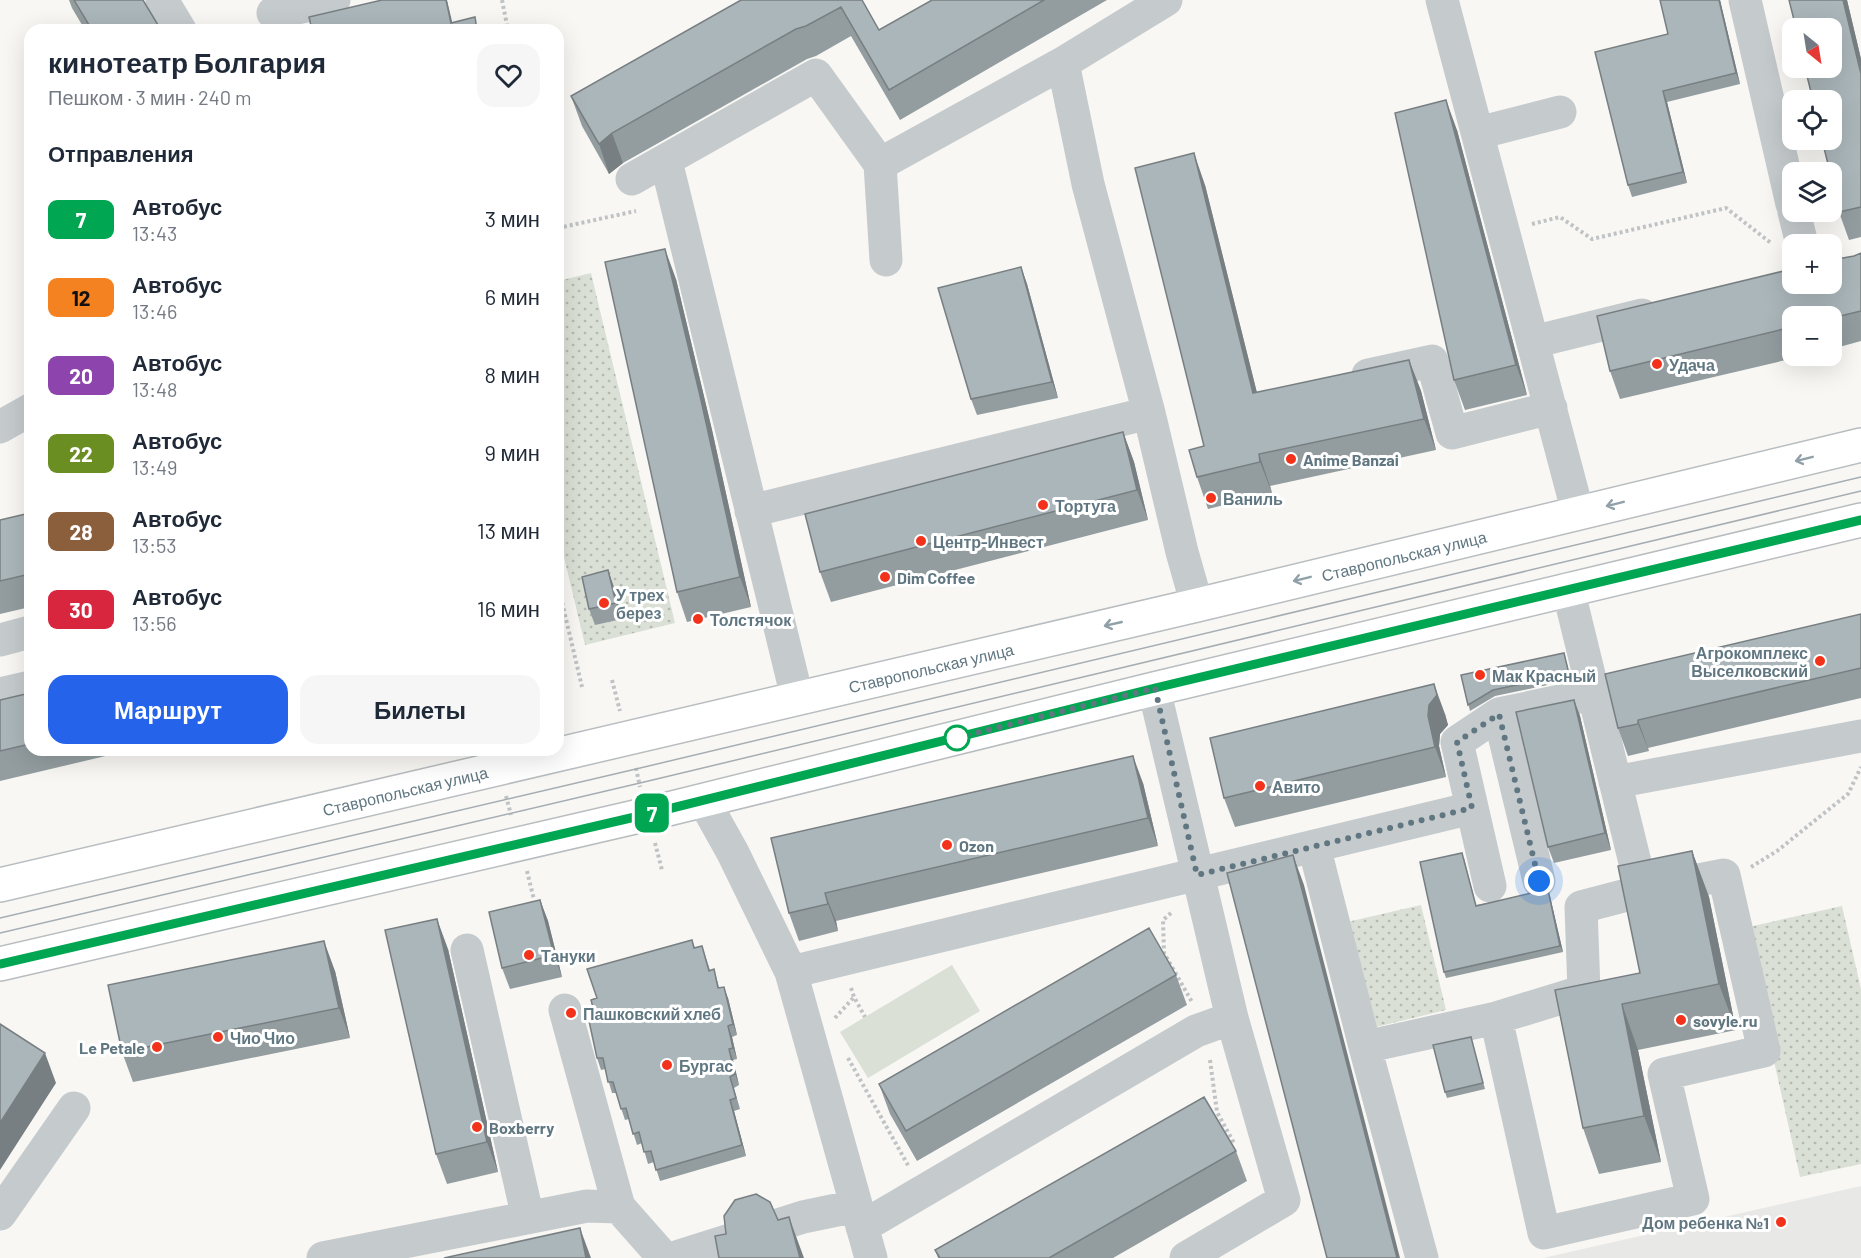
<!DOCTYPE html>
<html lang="ru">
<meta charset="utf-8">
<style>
:root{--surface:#fff;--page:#f6f6f7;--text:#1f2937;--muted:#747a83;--accent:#2563eb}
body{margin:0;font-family:Barlow,sans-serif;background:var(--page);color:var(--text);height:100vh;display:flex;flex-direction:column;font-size:22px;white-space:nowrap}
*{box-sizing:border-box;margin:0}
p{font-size:20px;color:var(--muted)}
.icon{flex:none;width:33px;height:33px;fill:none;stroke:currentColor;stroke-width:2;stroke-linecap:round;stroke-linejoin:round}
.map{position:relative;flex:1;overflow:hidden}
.panel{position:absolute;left:24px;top:24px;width:540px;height:732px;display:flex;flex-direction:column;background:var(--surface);border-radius:18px;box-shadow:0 6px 24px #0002}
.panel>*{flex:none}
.badge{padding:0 12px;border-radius:9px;font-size:21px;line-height:39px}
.needle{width:39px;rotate:150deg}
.controls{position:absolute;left:1782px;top:18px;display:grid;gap:12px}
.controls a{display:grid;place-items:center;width:60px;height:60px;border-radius:12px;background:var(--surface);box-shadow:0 6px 24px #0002;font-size:30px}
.you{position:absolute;width:30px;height:30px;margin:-15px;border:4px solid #fff;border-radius:50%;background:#1a73e8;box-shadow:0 0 0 9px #1a73e833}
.map>.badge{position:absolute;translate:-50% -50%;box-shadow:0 0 0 3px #fff}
h2{padding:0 24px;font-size:22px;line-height:54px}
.round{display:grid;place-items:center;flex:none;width:63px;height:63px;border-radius:18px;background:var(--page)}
.head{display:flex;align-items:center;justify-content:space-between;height:102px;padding:0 24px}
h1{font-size:28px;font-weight:700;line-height:45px}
.primary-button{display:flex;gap:12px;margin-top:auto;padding:12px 24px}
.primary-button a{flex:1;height:69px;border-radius:18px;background:var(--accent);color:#fff;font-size:24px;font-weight:700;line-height:69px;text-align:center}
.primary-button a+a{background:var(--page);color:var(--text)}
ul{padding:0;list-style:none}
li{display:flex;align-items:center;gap:18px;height:78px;padding:0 24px}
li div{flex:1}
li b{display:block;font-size:22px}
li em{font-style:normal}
li .badge{min-width:66px;font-weight:700;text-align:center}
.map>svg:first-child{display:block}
.built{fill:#e8e9e7}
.park{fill:url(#park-dots)}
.pitch{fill:#dae0d5}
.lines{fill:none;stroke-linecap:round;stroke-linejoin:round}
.major-casing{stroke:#b8bdc0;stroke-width:36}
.path{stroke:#c0c3c5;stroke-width:4;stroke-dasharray:3 3;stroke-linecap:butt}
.minor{stroke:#c5cacd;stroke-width:33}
.major{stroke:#fff;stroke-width:33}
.tram{stroke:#a5adb2;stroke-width:1.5}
.wall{fill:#939da0}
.shaded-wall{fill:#787f82}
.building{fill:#abb6ba;stroke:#787f82;stroke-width:1.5}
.oneway{stroke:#90a0a8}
.line-casing{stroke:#fff;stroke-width:14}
.line{stroke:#00a651;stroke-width:9}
.walk{stroke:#607782;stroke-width:6;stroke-dasharray:0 10.8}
.poi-dot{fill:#f2321a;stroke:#fff;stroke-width:2}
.stop-dot{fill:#fff;stroke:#00a651;stroke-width:3}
.labels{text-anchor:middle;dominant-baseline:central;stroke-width:6;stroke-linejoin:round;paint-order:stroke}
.poi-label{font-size:16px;font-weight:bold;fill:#607782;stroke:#fff;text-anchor:start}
.street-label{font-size:16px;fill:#607782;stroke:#fff}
</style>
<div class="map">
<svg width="1861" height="1258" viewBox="0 0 1861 1258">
<defs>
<pattern id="park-dots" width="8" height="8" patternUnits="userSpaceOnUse" patternTransform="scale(1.5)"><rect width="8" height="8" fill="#dae0d5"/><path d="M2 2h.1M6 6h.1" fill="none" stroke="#b4bab2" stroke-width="1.8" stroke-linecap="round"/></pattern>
</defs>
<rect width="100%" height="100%" fill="#f8f7f4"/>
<path class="built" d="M 1861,1186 L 1861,1258 L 1543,1258 Z"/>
<path class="park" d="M 591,273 L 675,623 L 585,645 L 558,532 L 558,281 Z
M 1421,905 L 1446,1010 L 1368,1029 L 1343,923 Z
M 1842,906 L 1861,989 L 1861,1164 L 1800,1177 L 1744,928 Z"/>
<path class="pitch" d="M 952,965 L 980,1011 L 868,1078 L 840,1032 Z"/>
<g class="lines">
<g class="major-casing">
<g id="major">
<path id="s1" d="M 0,885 L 1197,605 L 1861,445"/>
<path d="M 0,964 L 648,814 L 1154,689 L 1861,520"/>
</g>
</g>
<path class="path" d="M 502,0 L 508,30
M 1532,224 L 1560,217 L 1592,239 L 1726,208 L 1771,243
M 558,228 L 636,211
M 558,585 L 582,687
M 612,680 L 620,711
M 636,768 L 640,787
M 506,796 L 511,815
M 655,843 L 662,870
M 1751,867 L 1777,851 L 1848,794 L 1861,767
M 527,871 L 534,900
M 1171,913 L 1163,920 L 1164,953 L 1192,1002
M 851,988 L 854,997 L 865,1017
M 835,1018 L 854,997
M 848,1058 L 909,1167
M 1210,1060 L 1217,1112 L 1234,1143"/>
<path class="minor" d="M 162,0 L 180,30
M 1166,0 L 1063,63 L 1088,184 L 1149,413 L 1182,552 L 1197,605
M 1442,0 L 1578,513
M 1745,0 L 1792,204
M 273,13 L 334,0
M 1478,133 L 1560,112
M 666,161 L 797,697
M 880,164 L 886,260
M 632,179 L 816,75 L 880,164 L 1063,63
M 1794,212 L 1802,244
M 1533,342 L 1642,315
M 1368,375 L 1432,361 L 1452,433 L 1551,408
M 0,427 L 30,410
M 751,511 L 1149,413
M 1568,589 L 1642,891
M 0,640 L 30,632
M 1154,689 L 1232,1018 L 1284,1200 L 1186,1258
M 0,694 L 30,687
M 1499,714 L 1539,881
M 1615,782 L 1861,736
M 704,801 L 733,853 L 791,972 L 871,1258
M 1314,846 L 1365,1047 L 1422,1258
M 1490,886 L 1457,742 L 1499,714 L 1593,694
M 467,950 L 528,1218
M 791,972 L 1472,808
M 565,1010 L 619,1207
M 1365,1047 L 1496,1018 L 1544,1233 L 1693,1199 L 1664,1074 L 1764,1051 L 1724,875 L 1642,891 L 1581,907 L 1584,991 L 1496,1018
M 0,1214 L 74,1108
M 862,1227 L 1196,1031 L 1232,1018
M 323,1258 L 587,1206 L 619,1207 L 664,1258
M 673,1258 L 803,1217 L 856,1206"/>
<use href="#major" class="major"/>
<path class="tram" d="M 0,918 L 636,769 L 1861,477
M 0,933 L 640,783 L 1861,491"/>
</g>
<path class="wall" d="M 69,0 L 143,0 L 161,30 L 85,30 L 72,8 Z
M 741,0 L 862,0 L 879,30 L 932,0 L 1107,0 L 900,120 L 851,36 L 816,56 L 807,59 L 623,163 L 609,174 L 582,126 L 571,96 Z
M 1720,0 L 1740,84 L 1667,102 L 1687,183 L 1632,197 L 1628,185 L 1668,34 Z
M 1789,0 L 1847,0 L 1861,59 L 1861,237 L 1849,240 L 1839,212 Z
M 1457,130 L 1527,395 L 1465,410 L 1454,380 Z
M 1205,185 L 1257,393 L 1409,360 L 1421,391 L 1436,450 L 1270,486 L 1272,493 L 1208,509 L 1197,477 L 1204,446 Z
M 1861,253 L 1861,341 L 1832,349 L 1832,316 L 1792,316 L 1792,356 L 1803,356 L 1620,399 L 1610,371 Z
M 1021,267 L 1027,284 L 1058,398 L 977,415 L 971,399 Z
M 676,279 L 712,430 L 751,607 L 687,622 L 677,592 Z
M 1123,432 L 1134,462 L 1148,520 L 831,602 L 820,572 Z
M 30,513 L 30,607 L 0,614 L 0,520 Z
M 614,587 L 622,619 L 595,625 L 589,609 Z
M 1861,614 L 1861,698 L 1648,748 L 1649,751 L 1628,756 L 1618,728 Z
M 1564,653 L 1571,680 L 1495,696 L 1470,711 L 1461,675 Z
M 30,693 L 30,750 L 131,750 L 0,781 L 0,700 Z
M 1574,700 L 1580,716 L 1611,850 L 1554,863 L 1548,847 Z
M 1445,714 L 1448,725 L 1440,734 L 1439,746 L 1446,777 L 1235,827 L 1224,798 Z
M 1143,783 L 1158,846 L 836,921 L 838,931 L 799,941 L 789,913 L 771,838 Z
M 1692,851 L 1709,897 L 1736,1030 L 1638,1050 L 1661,1162 L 1599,1174 L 1583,1128 L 1555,990 L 1640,973 Z
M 1464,858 L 1476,905 L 1541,894 L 1548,890 L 1563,952 L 1446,978 L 1444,972 Z
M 540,900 L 548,921 L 562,977 L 510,989 L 502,968 Z
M 692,940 L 695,948 L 702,946 L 710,970 L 714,969 L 719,987 L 728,998 L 737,1035 L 732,1037 L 737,1059 L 733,1060 L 739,1085 L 734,1088 L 740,1109 L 734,1111 L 746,1156 L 660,1181 L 654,1162 L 648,1164 L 642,1143 L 637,1145 L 629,1119 L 625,1120 L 616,1093 L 612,1093 L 605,1069 L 601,1070 L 597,1058 L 596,1019 L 597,998 Z
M 448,949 L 498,1172 L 447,1184 L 436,1154 Z
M 335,971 L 350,1038 L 133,1082 L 122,1052 Z
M 1176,975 L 1187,1005 L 917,1161 L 890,1114 L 879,1084 Z
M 1471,1037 L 1485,1089 L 1447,1098 L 1445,1092 Z
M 1236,1151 L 1247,1181 L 1113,1258 L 938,1258 L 935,1250 Z"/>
<path class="shaded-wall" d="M 446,0 L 447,0 L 454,30 L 451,23 Z
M 1719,0 L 1720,0 L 1740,84 L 1736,73 Z
M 1843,0 L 1847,0 L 1861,59 L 1861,74 Z
M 1663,91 L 1667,102 L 1687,183 L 1683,172 Z
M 1446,100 L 1457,130 L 1527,395 L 1516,365 Z
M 612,133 L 623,163 L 609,174 L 599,144 Z
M 1194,153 L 1205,185 L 1265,425 L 1253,393 Z
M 665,249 L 676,279 L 712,430 L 751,607 L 740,577 Z
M 1021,267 L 1027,284 L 1058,398 L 1052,382 Z
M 1409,360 L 1421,391 L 1436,450 L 1424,419 Z
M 1123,432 L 1134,462 L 1148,520 L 1137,490 Z
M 1259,454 L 1270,486 L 1272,493 L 1260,462 Z
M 608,570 L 614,587 L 622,619 L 616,603 Z
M 1434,684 L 1445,714 L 1448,725 L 1440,734 L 1439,746 L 1446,777 L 1435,747 L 1428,716 L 1429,705 Z
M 1574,700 L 1580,716 L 1611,850 L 1605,833 Z
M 1638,720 L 1648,748 L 1649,751 L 1638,724 Z
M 1133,756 L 1143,783 L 1158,846 L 1148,818 Z
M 1692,851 L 1709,897 L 1736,1030 L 1719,984 Z
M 1293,855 L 1304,885 L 1400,1258 L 1397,1258 Z
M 1548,890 L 1550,896 L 1563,952 L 1560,946 Z
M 825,893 L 836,921 L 838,931 L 828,904 Z
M 540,900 L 548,921 L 562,977 L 554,955 Z
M 437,919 L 448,949 L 498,1172 L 487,1142 Z
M 324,941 L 335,971 L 350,1038 L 339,1008 Z
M 724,987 L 728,998 L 737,1035 L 733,1024 Z
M 1622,1004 L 1638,1050 L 1661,1162 L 1644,1116 Z
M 728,1026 L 732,1037 L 737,1059 L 733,1048 Z
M 729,1049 L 733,1060 L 739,1085 L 735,1074 Z
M 45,1053 L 56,1083 L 0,1170 L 0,1123 Z
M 730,1100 L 734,1111 L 746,1156 L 742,1145 Z
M 789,1217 L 804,1258 L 800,1258 Z
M 580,1228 L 591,1258 L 586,1258 Z"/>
<path class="building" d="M 74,0 L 143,0 L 161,30 L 92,30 Z
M 382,0 L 446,0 L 451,23 L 475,17 L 477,30 L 312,30 L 309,17 Z
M 741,0 L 862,0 L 879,30 L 932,0 L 1044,0 L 889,90 L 841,7 L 806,26 L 796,29 L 612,133 L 599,144 L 571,96 Z
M 1660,0 L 1719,0 L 1736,73 L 1663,91 L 1683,172 L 1628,185 L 1595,52 L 1668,34 Z
M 1789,0 L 1843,0 L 1861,74 L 1861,207 L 1839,212 L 1832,179 L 1832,172 L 1830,172 L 1822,140 L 1832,140 L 1832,100 L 1813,100 L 1805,68 L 1832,68 L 1832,28 L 1796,28 Z
M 1446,100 L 1516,365 L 1454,380 L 1395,113 Z
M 1194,153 L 1253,393 L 1409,360 L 1424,419 L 1259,454 L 1260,462 L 1197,477 L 1189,450 L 1204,446 L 1135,168 Z
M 665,249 L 701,400 L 740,577 L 677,592 L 605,262 Z
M 1861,253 L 1861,311 L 1832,318 L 1832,316 L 1792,316 L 1792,327 L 1610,371 L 1597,316 L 1792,269 L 1792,284 L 1832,284 L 1832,260 L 1854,256 Z
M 1021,267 L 1052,382 L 971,399 L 938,288 Z
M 1123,432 L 1137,490 L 820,572 L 805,514 Z
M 30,513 L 30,574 L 0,581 L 0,520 Z
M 608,570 L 616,603 L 589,609 L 582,577 Z
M 1861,614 L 1861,668 L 1638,720 L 1638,724 L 1618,728 L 1605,674 Z
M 1564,653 L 1569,674 L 1493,690 L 1468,705 L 1461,675 Z
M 1434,684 L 1437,695 L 1429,705 L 1428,716 L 1435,747 L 1224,798 L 1210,738 Z
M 30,693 L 30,744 L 0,751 L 0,700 Z
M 1574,700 L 1605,833 L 1548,847 L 1516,712 Z
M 1133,756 L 1148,818 L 825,893 L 828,904 L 789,913 L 771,838 Z
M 1692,851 L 1719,984 L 1622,1004 L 1644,1116 L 1583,1128 L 1555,990 L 1640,973 L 1618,866 Z
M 1462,853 L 1476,906 L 1531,893 L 1541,894 L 1548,890 L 1560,946 L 1444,972 L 1420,862 Z
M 1293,855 L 1397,1258 L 1327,1258 L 1227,873 Z
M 540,900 L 554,955 L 502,968 L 489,912 Z
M 437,919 L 487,1142 L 436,1154 L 385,930 Z
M 1149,928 L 1176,975 L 906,1131 L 879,1084 Z
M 692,940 L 694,948 L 702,946 L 709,971 L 714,969 L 718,988 L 724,987 L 733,1024 L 728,1026 L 733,1048 L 729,1049 L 735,1074 L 730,1077 L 736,1098 L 730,1100 L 742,1145 L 656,1170 L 651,1151 L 644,1152 L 639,1132 L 633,1134 L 626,1108 L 621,1109 L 613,1082 L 608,1082 L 603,1058 L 597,1058 L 589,1021 L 596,1019 L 591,1000 L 597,998 L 587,969 Z
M 324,941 L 339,1008 L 122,1052 L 108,985 Z
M 0,1024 L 45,1053 L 0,1123 Z
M 1471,1037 L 1483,1083 L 1445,1092 L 1433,1045 Z
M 1204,1097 L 1236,1151 L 1049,1258 L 940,1258 L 935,1250 Z
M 756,1194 L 770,1202 L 778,1220 L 789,1217 L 800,1258 L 719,1258 L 715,1236 L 726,1234 L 724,1216 L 735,1200 Z
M 580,1228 L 586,1258 L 444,1258 Z"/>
<defs><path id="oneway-shaft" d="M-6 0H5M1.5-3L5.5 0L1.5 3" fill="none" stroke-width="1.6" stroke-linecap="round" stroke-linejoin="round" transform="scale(1.5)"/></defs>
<g class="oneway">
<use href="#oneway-shaft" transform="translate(1804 459) rotate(166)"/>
<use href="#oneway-shaft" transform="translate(1615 504) rotate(166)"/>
<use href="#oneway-shaft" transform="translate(1302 579) rotate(166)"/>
<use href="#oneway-shaft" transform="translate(1113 624) rotate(167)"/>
</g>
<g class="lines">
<g class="line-casing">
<path id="line" d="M 0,964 L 648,814 L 1155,688 L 1861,520"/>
</g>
<use href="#line" class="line"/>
<path class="walk" d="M 957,738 L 952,739 L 1155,688 L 1197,875 L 1472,808 L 1457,742 L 1499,714 L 1539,881"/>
</g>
<g class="poi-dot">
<circle cx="1657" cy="364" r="6"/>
<circle cx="1291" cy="459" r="6"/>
<circle cx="1211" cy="498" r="6"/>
<circle cx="1043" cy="505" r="6"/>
<circle cx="921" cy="541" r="6"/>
<circle cx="885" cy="577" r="6"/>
<circle cx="604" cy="603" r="6"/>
<circle cx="698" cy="619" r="6"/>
<circle cx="1820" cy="661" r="6"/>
<circle cx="1480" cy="675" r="6"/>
<circle cx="1260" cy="786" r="6"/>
<circle cx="947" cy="845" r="6"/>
<circle cx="529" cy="955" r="6"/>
<circle cx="571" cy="1013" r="6"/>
<circle cx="1681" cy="1020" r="6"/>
<circle cx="218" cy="1037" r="6"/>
<circle cx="157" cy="1047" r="6"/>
<circle cx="667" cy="1065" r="6"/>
<circle cx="477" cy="1127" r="6"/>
<circle cx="1781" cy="1222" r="6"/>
</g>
<circle class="stop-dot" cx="957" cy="738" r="12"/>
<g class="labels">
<g class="poi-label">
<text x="1669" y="364">Удача</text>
<text x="1303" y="459">Anime Banzai</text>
<text x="1223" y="498">Ваниль</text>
<text x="1055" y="505">Тортуга</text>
<text x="933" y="541">Центр-Инвест</text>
<text x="897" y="577">Dim Coffee</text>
<text x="616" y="594">У трех<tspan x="616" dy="18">берез</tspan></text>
<text x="710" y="619">Толстячок</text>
<text x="1808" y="652" text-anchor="end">Агрокомплекс<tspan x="1808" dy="18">Выселковский</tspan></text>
<text x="1492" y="675">Мак Красный</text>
<text x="1272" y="786">Авито</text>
<text x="959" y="845">Ozon</text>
<text x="541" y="955">Тануки</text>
<text x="583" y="1013">Пашковский хлеб</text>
<text x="1693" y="1020">sovyle.ru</text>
<text x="230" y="1037">Чио Чио</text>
<text x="145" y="1047" text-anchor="end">Le Petale</text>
<text x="679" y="1065">Бургас</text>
<text x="489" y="1127">Boxberry</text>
<text x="1769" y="1222" text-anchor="end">Дом ребенка №1</text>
</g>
<g class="street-label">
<text stroke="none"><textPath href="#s1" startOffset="1442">Ставропольская улица</textPath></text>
<text stroke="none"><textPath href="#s1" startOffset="956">Ставропольская улица</textPath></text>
<text stroke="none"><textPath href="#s1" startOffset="416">Ставропольская улица</textPath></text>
</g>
</g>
</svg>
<div class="controls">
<a><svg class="needle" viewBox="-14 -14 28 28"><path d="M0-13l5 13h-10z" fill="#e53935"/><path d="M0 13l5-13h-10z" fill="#747a83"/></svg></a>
<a><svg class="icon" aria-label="locate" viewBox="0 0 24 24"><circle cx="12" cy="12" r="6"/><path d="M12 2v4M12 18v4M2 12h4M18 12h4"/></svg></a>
<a><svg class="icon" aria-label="layers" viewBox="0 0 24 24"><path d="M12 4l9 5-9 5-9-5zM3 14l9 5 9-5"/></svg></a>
<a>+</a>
<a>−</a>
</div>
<div class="you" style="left:1539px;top:881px"></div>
<b class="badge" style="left:652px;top:813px;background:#00a651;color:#fff">7</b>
<section class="panel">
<div class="head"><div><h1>кинотеатр Болгария</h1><p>Пешком · 3 мин · 240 m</p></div><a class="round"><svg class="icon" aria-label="heart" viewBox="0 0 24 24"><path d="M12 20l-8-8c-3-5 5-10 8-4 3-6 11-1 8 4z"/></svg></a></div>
<h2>Отправления</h2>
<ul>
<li><span class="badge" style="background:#00a651;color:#fff">7</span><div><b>Автобус</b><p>13:43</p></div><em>3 мин</em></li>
<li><span class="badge" style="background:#f58220;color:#111">12</span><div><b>Автобус</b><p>13:46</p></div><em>6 мин</em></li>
<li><span class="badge" style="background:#8e44ad;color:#fff">20</span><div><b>Автобус</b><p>13:48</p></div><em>8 мин</em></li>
<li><span class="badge" style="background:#6b8e23;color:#fff">22</span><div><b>Автобус</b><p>13:49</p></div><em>9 мин</em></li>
<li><span class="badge" style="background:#8b5e3c;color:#fff">28</span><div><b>Автобус</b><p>13:53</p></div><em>13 мин</em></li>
<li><span class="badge" style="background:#d7263d;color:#fff">30</span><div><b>Автобус</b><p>13:56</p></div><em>16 мин</em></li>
</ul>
<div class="primary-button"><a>Маршрут</a><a>Билеты</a></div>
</section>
</div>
